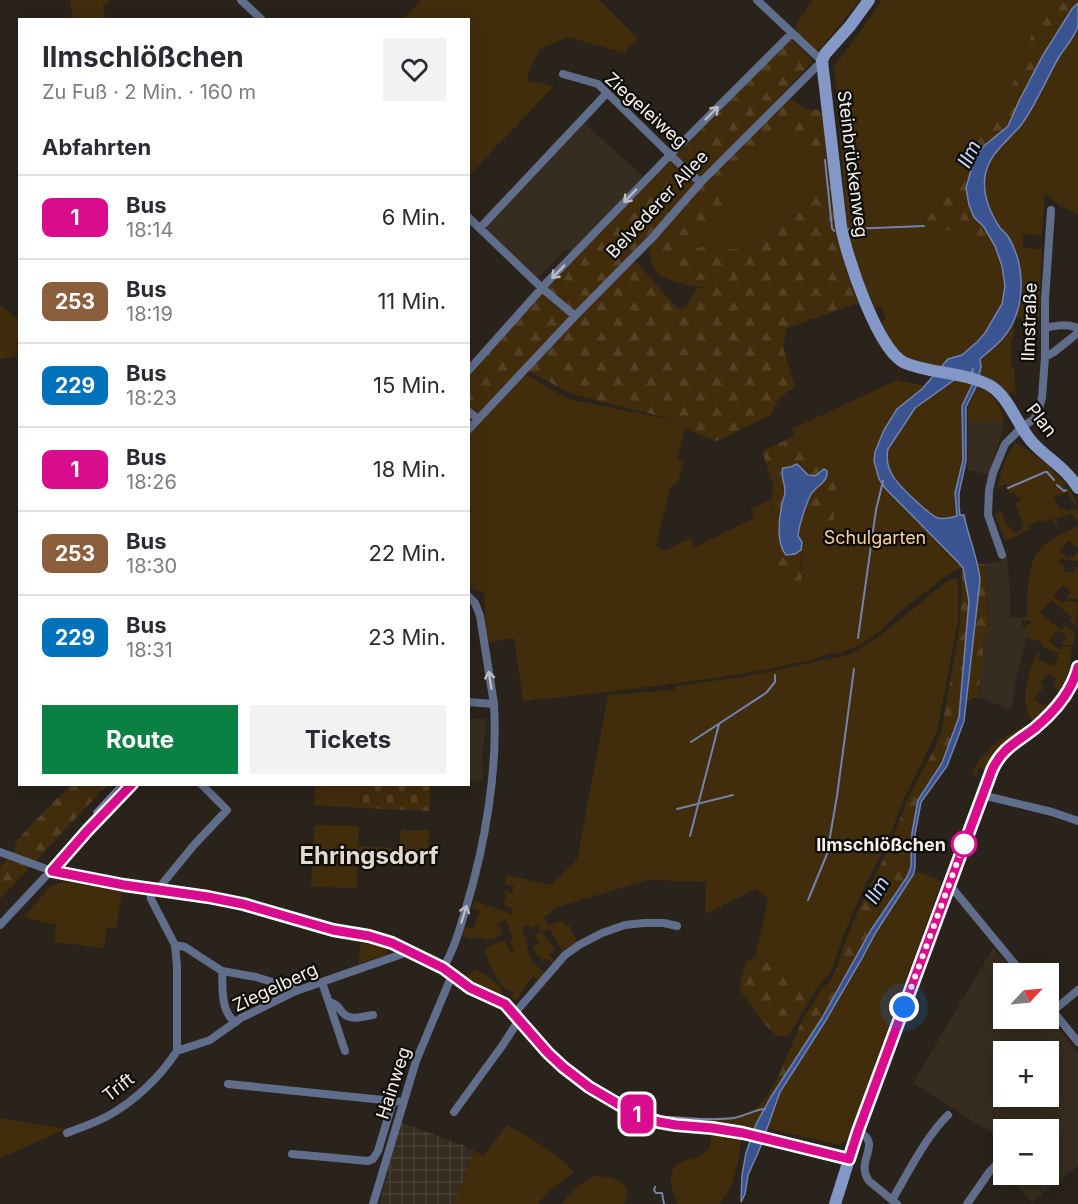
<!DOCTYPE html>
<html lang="de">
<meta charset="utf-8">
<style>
:root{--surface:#fff;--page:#f2f2f3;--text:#2b2b33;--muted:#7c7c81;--line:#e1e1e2;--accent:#0b8043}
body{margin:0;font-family:Inter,sans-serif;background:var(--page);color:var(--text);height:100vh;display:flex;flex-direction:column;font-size:22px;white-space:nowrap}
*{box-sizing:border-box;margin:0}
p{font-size:20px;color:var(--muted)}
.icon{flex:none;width:33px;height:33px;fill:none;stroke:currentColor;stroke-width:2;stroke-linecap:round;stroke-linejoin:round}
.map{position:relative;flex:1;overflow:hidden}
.side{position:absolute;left:18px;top:18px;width:452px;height:768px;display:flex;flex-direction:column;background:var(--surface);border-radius:0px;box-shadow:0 3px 15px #0003}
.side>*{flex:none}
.badge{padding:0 12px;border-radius:9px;font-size:21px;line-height:39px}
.needle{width:39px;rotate:64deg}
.tools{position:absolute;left:993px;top:963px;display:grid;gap:12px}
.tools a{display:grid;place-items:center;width:66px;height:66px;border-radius:0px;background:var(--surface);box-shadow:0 3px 15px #0003;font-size:30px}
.you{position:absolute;width:30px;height:30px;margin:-15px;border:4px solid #fff;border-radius:50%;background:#1a73e8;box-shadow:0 0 0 9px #1a73e833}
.map>.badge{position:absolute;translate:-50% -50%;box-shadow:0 0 0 3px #fff}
h2{padding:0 24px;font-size:22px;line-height:54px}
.round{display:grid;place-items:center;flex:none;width:63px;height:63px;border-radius:0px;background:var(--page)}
.overview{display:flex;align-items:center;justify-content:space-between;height:102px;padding:0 24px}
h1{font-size:28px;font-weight:700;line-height:45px}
.cta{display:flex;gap:12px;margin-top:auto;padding:12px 24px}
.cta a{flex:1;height:69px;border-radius:0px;background:var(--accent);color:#fff;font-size:24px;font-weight:700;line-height:69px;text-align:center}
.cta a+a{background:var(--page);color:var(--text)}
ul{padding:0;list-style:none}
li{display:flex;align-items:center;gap:18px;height:84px;padding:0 24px;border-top:2px solid var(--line)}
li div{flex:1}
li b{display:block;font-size:22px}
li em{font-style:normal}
li .badge{min-width:66px;font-weight:700;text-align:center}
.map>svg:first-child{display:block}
.built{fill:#362c1f;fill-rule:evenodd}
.industrial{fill:url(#industrial-grid)}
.green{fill:#412c0c}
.forest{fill:url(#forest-firs)}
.cemetery{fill:url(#cemetery-stones)}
.water{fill:#3a5492;stroke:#7283ad;stroke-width:1.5;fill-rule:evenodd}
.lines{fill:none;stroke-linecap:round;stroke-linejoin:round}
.stream{stroke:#7283ad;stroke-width:2}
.street{stroke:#616e8b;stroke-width:8}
.secondary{stroke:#8398c6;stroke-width:12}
.oneway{stroke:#babdc5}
.line-casing{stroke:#fff;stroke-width:14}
.line{stroke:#d80c8c;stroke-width:9}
.walk{stroke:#f5f1ec;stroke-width:6;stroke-dasharray:0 10.8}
.stop-dot{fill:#fff;stroke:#d80c8c;stroke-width:3}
.labels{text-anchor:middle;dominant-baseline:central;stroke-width:4.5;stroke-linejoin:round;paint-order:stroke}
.street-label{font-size:18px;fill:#f5f1ec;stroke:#0f0d09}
.park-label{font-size:18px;fill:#fbd39d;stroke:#0f0d09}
.stop-label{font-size:18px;font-weight:bold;fill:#f5f1ec;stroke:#0f0d09;text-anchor:end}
.water-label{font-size:20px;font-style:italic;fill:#c4d5fa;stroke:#0f0d09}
.district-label{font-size:24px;font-weight:bold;fill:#e1d9ce;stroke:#0f0d09}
</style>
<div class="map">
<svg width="1078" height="1204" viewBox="0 0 1078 1204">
<defs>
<pattern id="industrial-grid" width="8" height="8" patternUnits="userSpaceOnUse" patternTransform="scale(1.5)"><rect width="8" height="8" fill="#362c1f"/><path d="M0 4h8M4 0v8" fill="none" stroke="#4a4135"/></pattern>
<pattern id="forest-firs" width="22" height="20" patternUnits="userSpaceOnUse" patternTransform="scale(1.5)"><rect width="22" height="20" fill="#412c0c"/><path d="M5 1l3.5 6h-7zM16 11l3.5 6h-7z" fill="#544124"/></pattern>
<pattern id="cemetery-stones" width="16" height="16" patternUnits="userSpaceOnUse" patternTransform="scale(1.5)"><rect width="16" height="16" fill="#412c0c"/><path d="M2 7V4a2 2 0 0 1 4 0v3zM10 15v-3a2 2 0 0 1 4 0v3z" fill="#544124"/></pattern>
</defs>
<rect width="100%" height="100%" fill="#29231b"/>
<path class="built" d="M 584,123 L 645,178 L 572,253 L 566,249 L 538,278 L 484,227 Z
M 985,390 L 995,399 L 1003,415 L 1004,421 L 1003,429 L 989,475 L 968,470 L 968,407 Z
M 1007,556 L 1010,593 L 1010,617 L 1022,618 L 1022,626 L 1027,627 L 1027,638 L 1014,685 L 1016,685 L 1011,710 L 978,697 L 985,636 L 989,624 L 985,564 L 1004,560 L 1004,558 Z
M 468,718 L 486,719 L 482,763 L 484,764 L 483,781 L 468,780 Z
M 993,948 L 1014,973 L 1004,974 L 1004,1018 L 1048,1018 L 1049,1016 L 1078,1053 L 1078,1166 L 1032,1202 L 1007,1176 L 1008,1174 L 1048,1174 L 1048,1130 L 1004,1130 L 1003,1140 L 913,1083 ZM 1004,1052 L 1048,1052 L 1048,1096 L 1004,1096 Z"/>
<path class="industrial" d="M 400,1122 L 463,1145 L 474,1151 L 454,1204 L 379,1204 Z"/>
<path class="green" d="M 70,0 L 110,0 L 103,7 L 106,19 L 73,19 Z
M 421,0 L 599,0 L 637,38 L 625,53 L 568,37 L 540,49 L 528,74 L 529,81 L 554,86 L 504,139 L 503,139 L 468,177 L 468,20 L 403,19 Z
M 828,0 L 860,0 L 818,52 L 803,37 Z
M 882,0 L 1078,0 L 1078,214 L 1060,206 L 1045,193 L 1042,235 L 1023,234 L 1023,248 L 1042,249 L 1039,321 L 1022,321 L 1021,317 L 1015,317 L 1013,338 L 1011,338 L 1011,367 L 1014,367 L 1016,395 L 1015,396 L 1013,392 L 1010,393 L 1013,401 C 1002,387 996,381 978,377 L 981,367 L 979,359 L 992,349 L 1005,336 L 1021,296 L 1021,281 L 1017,260 L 1009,239 L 1000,228 L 990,209 L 984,194 L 985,177 L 990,160 L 1026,117 L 974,159 L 995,246 L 1002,266 L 1005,286 L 1002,304 L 985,333 L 977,342 L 962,355 L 948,359 L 942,367 C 905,358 899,360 882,324 L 883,321 L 886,319 L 881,307 L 874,308 C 863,281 852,253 847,224 L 834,66 L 851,44 Z
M 782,122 C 798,140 806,147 829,156 L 829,177 L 816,182 L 813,202 L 750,248 L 733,249 L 709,246 L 679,283 L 733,274 C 730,277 727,283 723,285 C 709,292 664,283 655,270 C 652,265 651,257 649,251 L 655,258 L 711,225 L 738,169 L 767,137 Z
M 0,306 L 19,319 C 20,332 17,343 17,356 L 0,359 Z
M 525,374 L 568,399 L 678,421 L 686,427 L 677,459 L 683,462 L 678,483 L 671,486 L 656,546 L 665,551 L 690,538 L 695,547 L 754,518 L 751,509 L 771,499 L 770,528 L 802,586 L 802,546 L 798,536 L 801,522 L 834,522 L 837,471 L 795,436 L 792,429 L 897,380 L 925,386 L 897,409 L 884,430 L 885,488 C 910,515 942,538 963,568 L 956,570 L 943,578 L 898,613 L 881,630 L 860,645 L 837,654 L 836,652 C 784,669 732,676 678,683 C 627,690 575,696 523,701 L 514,638 L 486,643 L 484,593 L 468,588 L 468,433 Z
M 954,380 L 972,385 L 962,406 L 963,460 L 955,493 L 957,516 C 951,518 944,519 938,518 C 929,515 898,485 893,476 C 888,468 886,458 888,449 L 915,408 Z
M 976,387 C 981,389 986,390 989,393 C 998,401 1006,416 1003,428 C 1002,436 998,444 996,452 L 1003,429 L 1003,422 L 968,421 L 968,407 L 977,389 Z
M 1015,443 L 1017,443 L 1047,464 L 1066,484 L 1064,487 L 1066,490 L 1069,488 L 1077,504 L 1074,504 L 1068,493 L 1059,494 L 1054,496 L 1060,510 L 1065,508 L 1067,511 L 1078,508 L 1078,521 L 1074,518 L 1072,513 L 1056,519 L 1058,530 L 1052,518 L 1042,523 L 1040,520 L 1027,527 L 1030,529 L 1009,540 L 1005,540 L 995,514 L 1002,512 L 1007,527 L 1010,526 L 1012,531 L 1017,533 L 1022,530 L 1023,526 L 1018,512 L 1019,511 L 1018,511 L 1015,503 L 1021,500 L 1020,496 L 1016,497 L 1014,492 L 1010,494 L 1006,484 L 997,488 L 1004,463 Z
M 1078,526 L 1078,549 L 1069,540 L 1059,551 L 1068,559 L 1071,556 L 1073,557 L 1078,552 L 1078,561 L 1060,559 L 1059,564 L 1064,565 L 1064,571 L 1074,572 L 1075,567 L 1078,567 L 1078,599 L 1066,599 L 1071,592 L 1063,585 L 1054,596 L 1062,603 L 1065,601 L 1078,602 L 1076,627 L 1069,621 L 1072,617 L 1051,600 L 1040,613 L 1062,630 L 1066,625 L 1075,633 L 1073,645 L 1061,644 L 1067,637 L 1058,630 L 1049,641 L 1060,650 L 1063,646 L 1072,647 C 1070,663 1069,678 1059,691 L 1053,686 L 1057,679 L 1049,673 L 1040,683 L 1044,687 L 1034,699 L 1043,706 L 1045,703 L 1048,705 L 1033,722 C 1018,702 1028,674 1037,653 L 1040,654 L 1038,660 L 1054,666 L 1059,653 L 1042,647 L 1041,642 L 1027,638 L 1027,624 L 1030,624 L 1031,621 L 1022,620 L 1022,618 L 1027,617 C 1027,598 1026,563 1041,548 C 1051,538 1066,532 1078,526 Z
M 956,578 L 958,580 L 958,621 L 937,732 L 903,801 L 887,843 L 866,883 L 842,939 L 831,972 L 817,988 L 794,972 L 755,958 L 768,899 L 756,889 L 705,914 L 706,882 L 648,880 L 561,906 L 550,911 L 550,913 L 544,917 L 548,926 L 562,920 L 565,926 L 569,925 L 577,941 L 562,951 L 550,929 L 541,931 L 555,950 L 549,954 L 555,962 L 553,964 L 546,958 L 543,961 L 534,951 L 533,947 L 540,943 L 533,935 L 541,932 L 538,925 L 530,928 L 528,925 L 522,928 C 522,933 524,934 526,940 C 530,960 530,960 545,973 L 538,980 L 533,976 L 524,988 L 523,992 L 521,992 L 518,998 L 515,1000 L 512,997 L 513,992 C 498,989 490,964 485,951 L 488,946 L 505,940 L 511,953 L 514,952 L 510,941 L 513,939 L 506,920 L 498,923 L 503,935 L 487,940 L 478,937 L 472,939 L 462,936 L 465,927 L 473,929 L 480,911 L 472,908 L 474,901 L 512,914 L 513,909 L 503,904 L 507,894 L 503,892 L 503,891 L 512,893 L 514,886 L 505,884 L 507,875 L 551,885 L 577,860 L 608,695 L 675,690 L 675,686 L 742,677 L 849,655 L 881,635 L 947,581 Z
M 1026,726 L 1028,728 L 986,771 L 979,767 L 975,777 L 972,776 C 974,771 975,766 978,762 C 987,748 1010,731 1026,726 Z
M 315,785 L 362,785 L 361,808 L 314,805 Z
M 315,825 L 359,826 L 358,846 L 399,848 L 401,830 L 429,830 L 427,866 L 358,864 L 357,888 L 311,887 Z
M 915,871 L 942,881 L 847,1140 L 838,1145 L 767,1128 L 780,1092 L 826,1020 L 861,960 L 876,932 Z
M 68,882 L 122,892 L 116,928 L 107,927 L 104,948 L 54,942 L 56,925 L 23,917 L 51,886 L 59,883 Z
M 361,943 L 365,944 L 366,943 L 386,947 L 387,948 L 387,953 L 385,955 L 358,964 Z
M 476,970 C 490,977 498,981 504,996 L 482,988 L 465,977 Z
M 768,1094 L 764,1104 L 764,1109 L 754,1129 L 728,1123 L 668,1118 L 669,1116 C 694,1116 733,1122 755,1109 C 760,1105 764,1099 768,1094 Z
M 0,1118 L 67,1129 L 0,1158 Z
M 507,1125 C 531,1139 555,1151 574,1172 L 548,1192 L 538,1204 L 454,1204 L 474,1151 L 483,1156 Z
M 710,1134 L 742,1138 C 737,1162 737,1185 719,1204 L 678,1204 C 674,1196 672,1190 671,1181 C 669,1154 700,1164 709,1148 C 712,1144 711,1138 710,1134 Z
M 594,1176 C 605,1176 627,1178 627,1194 C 627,1195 625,1203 624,1204 L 561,1204 L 579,1185 Z"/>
<path class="forest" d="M 813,0 L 828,0 L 803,37 L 794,28 Z
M 1056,0 L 1061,0 L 1072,9 L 1043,55 L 1019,101 L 1008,126 L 984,146 L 974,217 L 984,227 L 995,246 L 927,223 L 847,226 L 847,224 L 927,220 L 956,179 L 959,156 L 971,139 L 998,107 L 1014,82 L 1038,18 Z
M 791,39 L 813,61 L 468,426 L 468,375 L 547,287 Z
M 789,100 L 793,100 L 806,109 L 819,110 L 824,120 L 829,156 L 814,150 L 798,140 L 782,123 L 767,137 L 738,169 L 712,225 L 693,239 L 655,258 L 649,251 L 652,238 L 701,182 Z
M 824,174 L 829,177 L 836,226 L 846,270 L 858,303 L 787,328 L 783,347 L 795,387 L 779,398 L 771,415 L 717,441 L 692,432 L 678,421 L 572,394 L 528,371 L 630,263 L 637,263 L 678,309 L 686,307 L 698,288 L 722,285 L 732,275 L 679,283 L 672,275 L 674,257 L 692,249 L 709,246 L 733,249 L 750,248 L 813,202 L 816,182 Z
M 795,436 L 837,471 L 834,522 L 801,522 C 804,513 807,503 811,494 C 817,484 826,485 827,471 L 824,469 L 815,476 C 803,476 804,468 794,465 L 790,467 L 783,468 L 781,473 L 785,491 L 782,503 L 780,538 L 791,555 L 801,550 L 802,587 L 785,581 L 773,557 L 770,528 L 773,484 L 762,451 Z
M 978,564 L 985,564 L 989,634 L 985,636 L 978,697 L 968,700 L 969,673 L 980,580 Z
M 963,571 L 969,601 L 959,717 L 942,763 L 918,800 L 912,833 L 911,867 L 907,877 L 871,930 L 822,1018 L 771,1097 L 764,1109 L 765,1100 L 778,1077 L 802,1021 L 822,988 L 829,983 L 836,970 L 845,942 L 866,893 L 889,849 L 907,800 L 936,746 L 941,733 L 960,625 L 962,581 L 961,572 Z
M 70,785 L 107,785 L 0,899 L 0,867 L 13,854 L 16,843 L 19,838 Z
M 755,958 L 794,972 L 817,988 L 796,1023 L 791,1033 L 787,1036 L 777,1036 L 763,1022 L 739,989 L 746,962 Z"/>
<path class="cemetery" d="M 362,785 L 431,785 L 429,811 L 361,808 Z"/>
<path class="water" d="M 1078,3 C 1078,10 1078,19 1078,26 C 1076,35 1064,49 1059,57 C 1046,79 1036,105 1021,125 C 1007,142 989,153 985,176 C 982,195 990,212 1000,228 C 1003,231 1007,234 1009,238 C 1026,267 1026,311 1003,338 C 996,346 988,352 980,359 L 981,367 L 976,387 L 966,407 L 966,461 L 959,493 L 959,506 L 960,515 L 964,515 C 968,537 978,557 980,580 L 964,721 L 947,766 L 921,802 L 915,834 L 915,868 L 913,875 L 876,932 L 861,960 L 826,1020 L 780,1092 L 760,1148 L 748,1175 L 745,1194 L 741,1202 L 742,1175 L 746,1153 L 756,1124 L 771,1097 L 822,1018 L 871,930 L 907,877 L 911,867 L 912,833 L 918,800 L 942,763 L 959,717 L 969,601 L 963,568 L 958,562 L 885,488 L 879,479 L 874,461 L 875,452 L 884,430 L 897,409 L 922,389 L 948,359 L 962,355 L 977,342 L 985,333 L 1002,304 L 1005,286 L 1002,266 L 995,246 L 984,227 L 974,217 L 969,205 L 966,188 L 974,159 L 984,146 L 1008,126 L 1019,101 L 1043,55 L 1072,9 ZM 973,368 L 972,385 L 962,406 L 963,460 L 955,493 L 957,516 C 951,518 944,519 938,518 C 929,515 898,485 893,476 C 888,468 886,458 888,449 L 915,408 L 957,378 L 972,372 Z
M 797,464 L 808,475 L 815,476 L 824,469 L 827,471 C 828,483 817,485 811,494 C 806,504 799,525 798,536 L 802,542 L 801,550 L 795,554 L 786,555 C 776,543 779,519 782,504 C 783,500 785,496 785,491 C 785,482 780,477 783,468 L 790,467 Z"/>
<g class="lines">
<path class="stream" d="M 825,160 L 832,228 L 834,231
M 849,229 L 924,226
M 1057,485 L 1064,491 L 1066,490
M 1008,488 L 1045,472 L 1047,472 L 1054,480
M 858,638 L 876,510 L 883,481
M 691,742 L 766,693 L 775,682 L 775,675
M 677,809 L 733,795
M 94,812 L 120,784
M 690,836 L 719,724
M 808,900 L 827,854 L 837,796 L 854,669
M 668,1117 C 689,1118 713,1121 734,1118 C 745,1116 754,1110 765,1109
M 655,1187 L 654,1190 L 656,1193 L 662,1193 L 664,1204"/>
<path class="street" d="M 241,0 L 262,20
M 563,74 L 598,84 L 691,175 L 701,182
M 468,217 L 542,288 L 575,316
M 480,228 L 607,93
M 1045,328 C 1058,325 1066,324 1078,328
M 1045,357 L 1054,352 L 1078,333
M 468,371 L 550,279 L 671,154 L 792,33
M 468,411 L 478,419
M 468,430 L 575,316 L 652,238 L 701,182 L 822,61 L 757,0
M 1002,555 L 988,515 L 989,490 L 993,473 L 1005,444 L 1022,427 L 1034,419 L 1038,411 L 1042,398 L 1045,357 L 1045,300 L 1051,210
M 468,702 L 494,704
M 982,795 L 1052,812 L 1078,821
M 0,852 L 52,871 L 124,885 L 208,897 L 243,904 L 333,930 L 368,936 L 392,943 L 443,968 L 470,988 L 505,1004 L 548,1053 L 563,1067 L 589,1087 L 635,1114 L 659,1122 L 676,1125 L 712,1128 L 743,1133 L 849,1159
M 948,887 L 953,889 L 1023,974
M 150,888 L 151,899 L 175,945 L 177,966 L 177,1051
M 158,889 L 194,845 L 227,810 L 201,784
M 0,925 L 132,784
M 175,945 L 185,947 L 222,971 L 256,977 L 292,988 L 296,991
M 443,968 C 454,950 460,928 466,908 C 485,845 498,770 494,704 L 480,616 L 475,603 L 468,596
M 222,971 C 223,987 220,1013 236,1022
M 322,982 L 345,1051
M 330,1002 C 339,1005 338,1008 344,1014 C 351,1021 365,1016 373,1015
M 1048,1005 L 1078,1042
M 1053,1011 L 1078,990
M 514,1014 L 565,955 L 579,945 L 602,933 L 625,925 L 644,923 L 664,923 L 677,926
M 177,1051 L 210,1040 L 241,1018 L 296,991 L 408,952
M 228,1084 L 403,1102
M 454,1112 L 502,1046 L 519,1020
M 858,1131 C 884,1144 854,1160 869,1181 L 897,1204
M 67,1133 C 80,1128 94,1123 106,1117 C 134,1102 160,1077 177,1051
M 292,1154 L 368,1161 L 373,1159 L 378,1151 L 393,1101
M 892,1200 C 909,1172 924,1139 948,1115
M 373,1204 L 416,1061 L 452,975
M 967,1204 L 990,1171 L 999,1162"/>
<path class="secondary" d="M 869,0 L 850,26 L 825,54 L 822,61 L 841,226 C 846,255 878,352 905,363 C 932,374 963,372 989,385 C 1010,397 1017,426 1033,443 C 1048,459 1066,468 1078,488
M 835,1204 L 858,1131 L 992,770 C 1002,748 1017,742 1035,728 C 1053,712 1072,691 1078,667"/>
</g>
<defs><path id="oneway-shaft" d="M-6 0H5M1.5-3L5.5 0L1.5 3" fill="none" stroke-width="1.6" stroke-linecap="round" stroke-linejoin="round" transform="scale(1.5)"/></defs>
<g class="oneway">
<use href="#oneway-shaft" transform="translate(712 113) rotate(-45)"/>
<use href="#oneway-shaft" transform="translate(630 196) rotate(134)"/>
<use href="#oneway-shaft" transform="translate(558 272) rotate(134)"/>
<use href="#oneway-shaft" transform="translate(490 680) rotate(-99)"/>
<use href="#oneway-shaft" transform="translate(464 914) rotate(-73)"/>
</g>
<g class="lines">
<g class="line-casing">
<path id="line" d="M 132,784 L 87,831 L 52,871 L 124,885 L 208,897 L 243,904 L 333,930 L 369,936 L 392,943 L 443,968 L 470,988 L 505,1004 L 548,1053 L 563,1067 L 589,1087 L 635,1114 L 659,1122 L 676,1125 L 712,1128 L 743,1133 L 849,1159 L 858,1131 L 992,770 C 1002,748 1017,742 1035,728 C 1054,712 1072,691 1078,667"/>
</g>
<use href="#line" class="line"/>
<path class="walk" d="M 904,1007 L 964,844"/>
</g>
<circle class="stop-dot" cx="964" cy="844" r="12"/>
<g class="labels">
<g class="street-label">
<text transform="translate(646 110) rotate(42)">Ziegeleiweg</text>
<text transform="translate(853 164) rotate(83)">Steinbrückenweg</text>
<text transform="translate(657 204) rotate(-47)">Belvederer Allee</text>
<text transform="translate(1029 322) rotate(-88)">Ilmstraße</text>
<text transform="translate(1042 420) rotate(52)">Plan</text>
<text transform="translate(275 987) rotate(-25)">Ziegelberg</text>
<text transform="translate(393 1083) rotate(-72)">Hainweg</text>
<text transform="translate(118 1087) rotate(-38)">Trift</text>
</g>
<g class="park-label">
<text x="875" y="537">Schulgarten</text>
</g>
<g class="stop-label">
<text x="946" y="844">Ilmschlößchen</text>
</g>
<g class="water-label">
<text transform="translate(969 154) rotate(-63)">Ilm</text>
<text transform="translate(877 890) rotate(-59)">Ilm</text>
</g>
<g class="district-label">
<text x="369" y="855">Ehringsdorf</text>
</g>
</g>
</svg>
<div class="tools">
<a><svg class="needle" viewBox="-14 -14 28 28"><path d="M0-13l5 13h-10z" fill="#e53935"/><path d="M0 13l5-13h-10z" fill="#7c7c81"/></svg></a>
<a>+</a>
<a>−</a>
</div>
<div class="you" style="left:904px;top:1007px"></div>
<b class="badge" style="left:637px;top:1114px;background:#d80c8c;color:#fff">1</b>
<section class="side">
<div class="overview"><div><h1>Ilmschlößchen</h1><p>Zu Fuß · 2 Min. · 160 m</p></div><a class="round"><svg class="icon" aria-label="heart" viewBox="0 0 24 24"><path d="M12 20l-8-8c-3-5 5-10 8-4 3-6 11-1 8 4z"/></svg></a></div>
<h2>Abfahrten</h2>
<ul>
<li><span class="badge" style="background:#d80c8c;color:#fff">1</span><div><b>Bus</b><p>18:14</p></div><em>6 Min.</em></li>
<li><span class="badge" style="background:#8b5e3c;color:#fff">253</span><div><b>Bus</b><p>18:19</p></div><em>11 Min.</em></li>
<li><span class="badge" style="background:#0072bc;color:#fff">229</span><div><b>Bus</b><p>18:23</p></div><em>15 Min.</em></li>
<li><span class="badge" style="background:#d80c8c;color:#fff">1</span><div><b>Bus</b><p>18:26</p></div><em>18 Min.</em></li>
<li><span class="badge" style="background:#8b5e3c;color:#fff">253</span><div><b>Bus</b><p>18:30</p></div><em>22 Min.</em></li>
<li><span class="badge" style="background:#0072bc;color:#fff">229</span><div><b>Bus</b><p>18:31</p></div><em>23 Min.</em></li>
</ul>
<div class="cta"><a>Route</a><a>Tickets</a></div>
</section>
</div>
